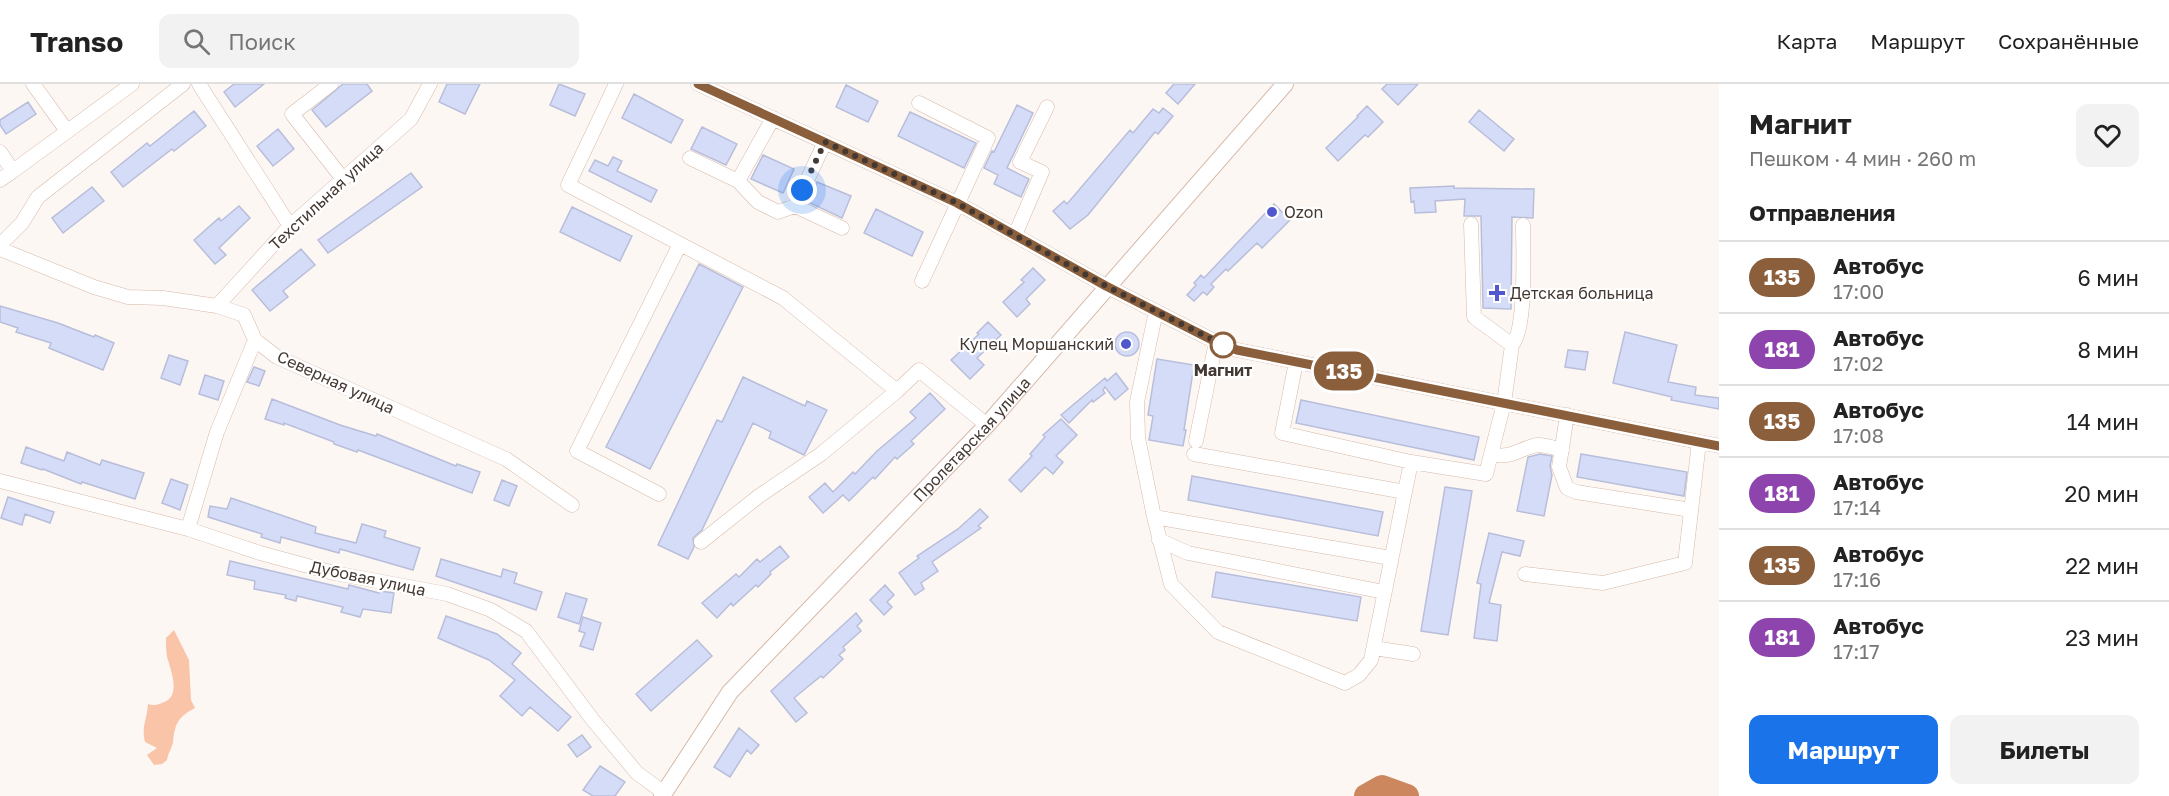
<!DOCTYPE html>
<html lang="ru">
<meta charset="utf-8">
<style>
:root{--surface:#fff;--page:#f2f2f2;--text:#222;--muted:#767676;--line:#e0e0e0;--accent:#1a73e8}
body{margin:0;font-family:"Golos Text",sans-serif;background:var(--page);color:var(--text);height:100vh;display:flex;flex-direction:column;font-size:22px;white-space:nowrap}
*{box-sizing:border-box;margin:0}
p{font-size:20px;color:var(--muted)}
.icon{flex:none;width:33px;height:33px;fill:none;stroke:currentColor;stroke-width:2;stroke-linecap:round;stroke-linejoin:round}
.map{position:relative;flex:1;overflow:hidden}
.sheet{display:flex;flex-direction:column;background:var(--surface);width:450px}
.sheet>*{flex:none}
.badge{padding:0 12px;border-radius:20px;font-size:21px;line-height:39px}
.you{position:absolute;width:30px;height:30px;margin:-15px;border:4px solid #fff;border-radius:50%;background:#1a73e8;box-shadow:0 0 0 9px #1a73e833}
.map>.badge{position:absolute;translate:-50% -50%;box-shadow:0 0 0 3px #fff}
h2{padding:0 30px;font-size:22px;line-height:54px}
.round{display:grid;place-items:center;flex:none;width:63px;height:63px;border-radius:12px;background:var(--page)}
.headline{display:flex;align-items:center;justify-content:space-between;height:102px;padding:0 30px}
h1{font-size:28px;font-weight:700;line-height:45px}
.button{display:flex;gap:12px;margin-top:auto;padding:12px 30px}
.button a{flex:1;height:69px;border-radius:12px;background:var(--accent);color:#fff;font-size:24px;font-weight:700;line-height:69px;text-align:center}
.button a+a{background:var(--page);color:var(--text)}
ul{padding:0;list-style:none}
li{display:flex;align-items:center;gap:18px;height:72px;padding:0 30px;border-top:2px solid var(--line)}
li div{flex:1}
li b{display:block;font-size:22px}
li em{font-style:normal}
li .badge{min-width:66px;font-weight:700;text-align:center}
header{display:flex;align-items:center;gap:36px;box-sizing:border-box;height:84px;padding:0 30px;background:var(--surface);border-bottom:2px solid var(--line)}
header strong{font-size:28px}
nav{display:flex;gap:33px;margin-inline-start:auto;font-size:21px}
.search{width:420px;height:54px;background:var(--page);display:flex;align-items:center;gap:15px;box-sizing:border-box;padding:0 21px;border-radius:12px;color:var(--muted);font-size:22px}
main{display:flex;flex:1;min-height:0}
.map>svg:first-child{display:block}
.green{fill:#f9c4a7}
.lines{fill:none;stroke-linecap:round;stroke-linejoin:round}
.river{stroke:#cc875f;stroke-width:24}
.building{fill:#d5dcf8;stroke:#b8beda;stroke-width:1.5}
.minor-casing{stroke:#d6b9a9;stroke-width:15}
.major-casing{stroke:#d6b9a9;stroke-width:18}
.minor{stroke:#fff;stroke-width:14}
.major{stroke:#fff;stroke-width:16}
.line-casing{stroke:#fff;stroke-width:14}
.line{stroke:#8b5e3c;stroke-width:9}
.walk{stroke:#443832;stroke-width:6;stroke-dasharray:0 10.8}
.poi-dot{fill:#5158ce;stroke:#fff;stroke-width:2}
.stop-dot{fill:#fff;stroke:#8b5e3c;stroke-width:3}
.labels{text-anchor:middle;dominant-baseline:central;stroke-width:4.5;stroke-linejoin:round;paint-order:stroke}
.street-label{font-size:16px;fill:#443832;stroke:#fff}
.poi-label{font-size:16px;fill:#443832;stroke:#fff;text-anchor:start}
.stop-label{font-size:16px;font-weight:bold;fill:#443832;stroke:#fff}
</style>
<header>
<strong>Transo</strong>
<div class="search"><svg class="icon" aria-label="search" viewBox="0 0 24 24"><circle cx="10" cy="10" r="6"/><path d="M15 15l6 6"/></svg>Поиск</div>
<nav><a>Карта</a><a>Маршрут</a><a>Сохранённые</a></nav>
</header>
<main>
<div class="map">
<svg width="1719" height="712" viewBox="0 0 1719 712">
<rect width="100%" height="100%" fill="#fdf7f4"/>
<path class="green" d="M 174,546 L 189,576 L 191,616 L 195,624 C 178,633 175,639 173,658 C 172,664 168,669 167,676 L 162,680 L 154,681 L 147,671 L 157,664 L 145,658 C 141,642 147,636 148,620 C 153,622 157,621 162,619 C 182,613 171,587 167,573 C 166,567 166,560 166,554 Z"/>
<g class="lines">
<path class="river" d="M 1366,712 L 1382,703 L 1407,712"/>
</g>
<path class="building" d="M 234,0 L 264,0 L 235,23 L 224,8 Z
M 343,0 L 367,0 L 372,7 L 326,43 L 312,26 Z
M 447,0 L 480,0 L 465,30 L 439,18 Z
M 559,0 L 585,10 L 575,32 L 550,21 Z
M 1174,0 L 1195,0 L 1178,20 L 1166,9 Z
M 1387,0 L 1418,0 L 1398,21 L 1382,5 Z
M 846,1 L 878,17 L 868,38 L 836,23 Z
M 634,10 L 683,36 L 671,59 L 622,34 Z
M 28,18 L 36,30 L 6,50 L 0,41 L 0,36 Z
M 1017,21 L 1033,29 L 1007,84 L 1029,95 L 1021,113 L 994,100 L 998,91 L 984,84 L 992,67 L 994,68 Z
M 1367,22 L 1383,38 L 1368,53 L 1365,51 L 1338,77 L 1326,64 L 1358,33 L 1357,32 Z
M 1163,24 L 1173,32 L 1158,50 L 1155,48 L 1088,131 L 1070,145 L 1053,127 L 1064,117 L 1067,120 L 1130,46 L 1133,49 L 1153,25 L 1159,29 Z
M 1479,26 L 1514,55 L 1504,67 L 1469,38 Z
M 194,27 L 206,42 L 174,67 L 172,65 L 123,103 L 111,88 L 147,59 L 150,62 Z
M 910,28 L 976,59 L 964,84 L 898,52 Z
M 702,43 L 737,60 L 726,81 L 691,65 Z
M 278,45 L 294,65 L 273,82 L 257,62 Z
M 763,71 L 794,85 L 783,109 L 751,95 Z
M 613,73 L 622,77 L 617,87 L 657,106 L 651,118 L 589,87 L 595,76 L 608,82 Z
M 411,89 L 422,103 L 328,169 L 318,156 Z
M 817,98 L 851,112 L 842,134 L 808,118 Z
M 1454,102 L 1454,104 L 1534,105 L 1533,134 L 1512,133 L 1511,225 L 1483,224 L 1481,132 L 1464,132 L 1465,115 L 1435,117 L 1436,128 L 1415,129 L 1414,117 L 1411,118 L 1410,104 Z
M 92,103 L 104,117 L 63,149 L 52,134 Z
M 1274,120 L 1290,136 L 1262,164 L 1257,159 L 1228,187 L 1226,185 L 1211,200 L 1214,203 L 1207,211 L 1203,208 L 1194,217 L 1187,211 L 1196,201 L 1194,199 L 1201,191 L 1204,194 Z
M 239,122 L 250,134 L 219,164 L 226,171 L 215,180 L 194,156 L 219,134 L 221,137 Z
M 572,123 L 632,152 L 620,177 L 560,148 Z
M 876,125 L 923,148 L 912,172 L 864,149 Z
M 301,165 L 315,181 L 283,207 L 288,213 L 270,227 L 252,206 Z
M 699,180 L 743,203 L 650,385 L 606,363 Z
M 1033,184 L 1045,196 L 1026,215 L 1030,220 L 1017,233 L 1003,218 L 1024,198 L 1021,196 Z
M 0,222 L 58,239 L 94,253 L 95,251 L 114,259 L 103,286 L 49,264 L 51,259 L 16,248 L 18,244 L 0,238 Z
M 988,238 L 1001,251 L 977,274 L 984,281 L 970,295 L 951,276 L 979,250 L 977,249 Z
M 1625,248 L 1677,261 L 1668,298 L 1696,303 L 1695,311 L 1719,314 L 1719,325 L 1671,316 L 1672,313 L 1613,299 Z
M1115 260a12 12 0 1 1 24 0a12 12 0 1 1-24 0Z
M 1568,266 L 1588,268 L 1585,286 L 1565,283 Z
M 169,271 L 188,277 L 180,301 L 161,294 Z
M 1157,275 L 1194,281 L 1184,346 L 1186,346 L 1183,362 L 1149,356 L 1153,332 L 1148,331 Z
M 254,283 L 265,287 L 259,302 L 247,298 Z
M 1116,289 L 1128,305 L 1115,316 L 1105,303 L 1103,306 L 1105,309 L 1093,318 L 1092,316 L 1069,339 L 1061,331 L 1105,294 L 1107,297 Z
M 205,291 L 224,297 L 218,316 L 199,310 Z
M 743,293 L 805,322 L 807,317 L 827,326 L 804,371 L 769,354 L 771,348 L 753,339 L 702,446 L 693,454 L 694,463 L 688,475 L 658,461 L 717,336 L 722,338 Z
M 930,309 L 945,325 L 911,357 L 914,360 L 897,375 L 895,373 L 875,395 L 873,393 L 849,417 L 843,411 L 823,429 L 809,413 L 825,399 L 833,408 L 853,388 L 855,390 L 877,367 L 916,334 L 910,328 Z
M 272,315 L 340,341 L 376,352 L 377,350 L 456,382 L 457,380 L 480,388 L 472,409 L 358,366 L 357,368 L 334,360 L 334,358 L 284,339 L 284,341 L 265,335 Z
M 1301,316 L 1479,353 L 1474,376 L 1296,339 Z
M 1061,335 L 1077,351 L 1056,372 L 1063,378 L 1053,390 L 1045,383 L 1021,408 L 1009,396 L 1032,372 L 1030,370 L 1045,353 L 1043,351 Z
M 26,363 L 64,377 L 67,368 L 100,381 L 102,376 L 144,389 L 135,415 L 82,398 L 81,400 L 43,385 L 42,386 L 21,379 Z
M 1540,370 L 1552,372 L 1550,382 L 1552,391 L 1544,432 L 1517,427 L 1528,373 Z
M 1581,370 L 1687,388 L 1684,412 L 1577,393 Z
M 1192,392 L 1383,428 L 1378,452 L 1188,416 Z
M 171,395 L 188,401 L 180,426 L 162,419 Z
M 502,396 L 517,402 L 509,422 L 494,416 Z
M 1445,403 L 1472,407 L 1448,551 L 1421,547 Z
M 8,413 L 54,428 L 50,439 L 25,430 L 22,441 L 1,434 Z
M 231,414 L 316,443 L 315,449 L 356,459 L 362,440 L 386,447 L 384,453 L 420,464 L 413,486 L 340,465 L 339,469 L 281,453 L 280,459 L 261,453 L 262,450 L 208,433 L 210,422 L 227,425 Z
M 980,425 L 988,433 L 978,442 L 981,444 L 932,478 L 938,487 L 921,499 L 924,505 L 915,511 L 899,489 L 919,474 L 917,472 L 958,445 Z
M 1489,449 L 1524,457 L 1520,472 L 1502,468 L 1489,519 L 1501,521 L 1497,557 L 1474,554 L 1481,500 L 1477,499 Z
M 780,462 L 789,473 L 770,488 L 771,490 L 758,503 L 756,501 L 733,522 L 731,519 L 717,534 L 702,519 L 736,490 L 739,493 L 757,475 L 760,478 Z
M 441,475 L 501,493 L 503,485 L 517,489 L 514,499 L 542,508 L 536,526 L 436,492 Z
M 230,477 L 348,505 L 349,501 L 379,509 L 380,507 L 394,509 L 391,529 L 363,525 L 360,533 L 341,528 L 343,523 L 297,512 L 296,517 L 285,514 L 286,511 L 254,505 L 255,497 L 227,491 Z
M 1216,488 L 1361,513 L 1357,537 L 1212,513 Z
M 885,501 L 894,511 L 887,518 L 892,523 L 884,531 L 870,516 Z
M 566,509 L 587,515 L 579,540 L 558,533 Z
M 856,529 L 862,537 L 857,542 L 861,547 L 843,563 L 845,566 L 839,571 L 843,575 L 823,594 L 821,592 L 794,614 L 807,629 L 796,638 L 771,607 Z
M 446,532 L 497,550 L 521,569 L 512,580 L 571,633 L 558,647 L 530,623 L 522,632 L 500,612 L 515,596 L 489,576 L 438,554 Z
M 583,533 L 601,539 L 593,566 L 580,562 L 585,549 L 579,547 Z
M 697,556 L 712,572 L 651,627 L 636,610 Z
M 739,644 L 759,661 L 751,670 L 747,666 L 730,693 L 714,683 Z
M 582,651 L 591,663 L 577,673 L 568,661 Z
M 600,682 L 625,698 L 615,712 L 593,712 L 583,706 Z"/>
<g class="lines">
<g class="minor-casing">
<path id="minor" d="M 33,0 L 67,47
M 199,0 L 290,142
M 331,0 L 292,30 L 343,95
M 616,0 L 568,101 L 783,214 L 897,307 L 919,286 L 987,341
M 698,0 L 957,119 L 1106,202 L 1216,258 L 1237,266 L 1719,362
M 919,19 L 988,54 L 922,197
M 0,68 L 13,87 L 132,0
M 690,74 L 738,97 L 758,118 L 778,128 L 795,122 L 842,144
M 0,96 L 13,87
M 738,97 L 773,34
M 795,122 L 825,58
M 1471,140 L 1474,233 L 1512,261
M 1015,151 L 1042,88 L 1020,78 L 1047,23
M 0,161 L 22,139 L 38,113 L 183,0
M 0,165 L 94,203 L 128,213 L 163,214 L 217,222 L 244,231 L 255,256 L 277,273 L 506,375 L 572,421
M 217,222 L 290,142 L 411,35 L 430,0
M 1156,227 L 1137,318 L 1138,354 L 1154,433 L 1171,500 L 1218,548 L 1345,599 L 1359,591 L 1371,576 L 1411,378 L 1486,390 L 1504,319 L 1512,261 C 1527,245 1523,165 1523,141
M 1296,278 L 1282,349 L 1411,378
M 1567,331 L 1559,383 L 1567,404 L 1576,408 L 1691,426
M 1196,357 L 1216,258
M 1194,370 L 1405,408
M 1492,370 C 1509,375 1518,366 1533,362 C 1542,359 1553,364 1562,366
M 0,397 L 188,445 L 260,469 L 334,489 L 447,510 L 491,526 L 526,547 L 592,635 L 637,689 L 663,708
M 659,410 L 577,367 L 680,160
M 1154,433 L 1391,474
M 188,445 L 217,348 L 255,256
M 1159,456 L 1188,469 L 1384,508
M 701,458 L 759,412 L 821,370 L 897,307
M 1525,490 L 1603,499 L 1685,479 L 1699,358
M 1374,564 L 1413,570"/>
</g>
<g class="major-casing">
<g id="major">
<path id="s1" d="M 662,712 L 730,608 L 987,341 L 1285,0"/>
</g>
</g>
<use href="#minor" class="minor"/>
<use href="#major" class="major"/>
</g>
<g class="lines">
<g class="line-casing">
<path id="line" d="M 698,0 L 957,119 L 1106,202 L 1216,258 L 1237,266 L 1719,362"/>
</g>
<use href="#line" class="line"/>
<path class="walk" d="M 802,106 L 825,58 L 957,119 L 1106,202 L 1223,261"/>
</g>
<g class="poi-dot">
<circle cx="1272" cy="128" r="6"/>
<path d="M1494 200h6v6h6v6h-6v6h-6v-6h-6v-6h6z"/>
<circle cx="1126" cy="260" r="6"/>
</g>
<circle class="stop-dot" cx="1223" cy="261" r="12"/>
<g class="labels">
<g class="street-label">
<text transform="translate(326 112) rotate(-43)">Техстильная улица</text>
<text transform="translate(336 298) rotate(25)">Северная улица</text>
<text stroke="none"><textPath href="#s1" startOffset="474">Пролетарская улица</textPath></text>
<text transform="translate(368 494) rotate(12)">Дубовая улица</text>
</g>
<g class="poi-label">
<text x="1284" y="128">Ozon</text>
<text x="1510" y="209">Детская больница</text>
<text x="1114" y="260" text-anchor="end">Купец Моршанский</text>
</g>
<g class="stop-label">
<text x="1223" y="286">Магнит</text>
</g>
</g>
</svg>
<div class="you" style="left:802px;top:106px"></div>
<b class="badge" style="left:1344px;top:287px;background:#8b5e3c;color:#fff">135</b>
</div>
<section class="sheet">
<div class="headline"><div><h1>Магнит</h1><p>Пешком · 4 мин · 260 m</p></div><a class="round"><svg class="icon" aria-label="heart" viewBox="0 0 24 24"><path d="M12 20l-8-8c-3-5 5-10 8-4 3-6 11-1 8 4z"/></svg></a></div>
<h2>Отправления</h2>
<ul>
<li><span class="badge" style="background:#8b5e3c;color:#fff">135</span><div><b>Автобус</b><p>17:00</p></div><em>6 мин</em></li>
<li><span class="badge" style="background:#8e44ad;color:#fff">181</span><div><b>Автобус</b><p>17:02</p></div><em>8 мин</em></li>
<li><span class="badge" style="background:#8b5e3c;color:#fff">135</span><div><b>Автобус</b><p>17:08</p></div><em>14 мин</em></li>
<li><span class="badge" style="background:#8e44ad;color:#fff">181</span><div><b>Автобус</b><p>17:14</p></div><em>20 мин</em></li>
<li><span class="badge" style="background:#8b5e3c;color:#fff">135</span><div><b>Автобус</b><p>17:16</p></div><em>22 мин</em></li>
<li><span class="badge" style="background:#8e44ad;color:#fff">181</span><div><b>Автобус</b><p>17:17</p></div><em>23 мин</em></li>
</ul>
<div class="button"><a>Маршрут</a><a>Билеты</a></div>
</section>
</main>
